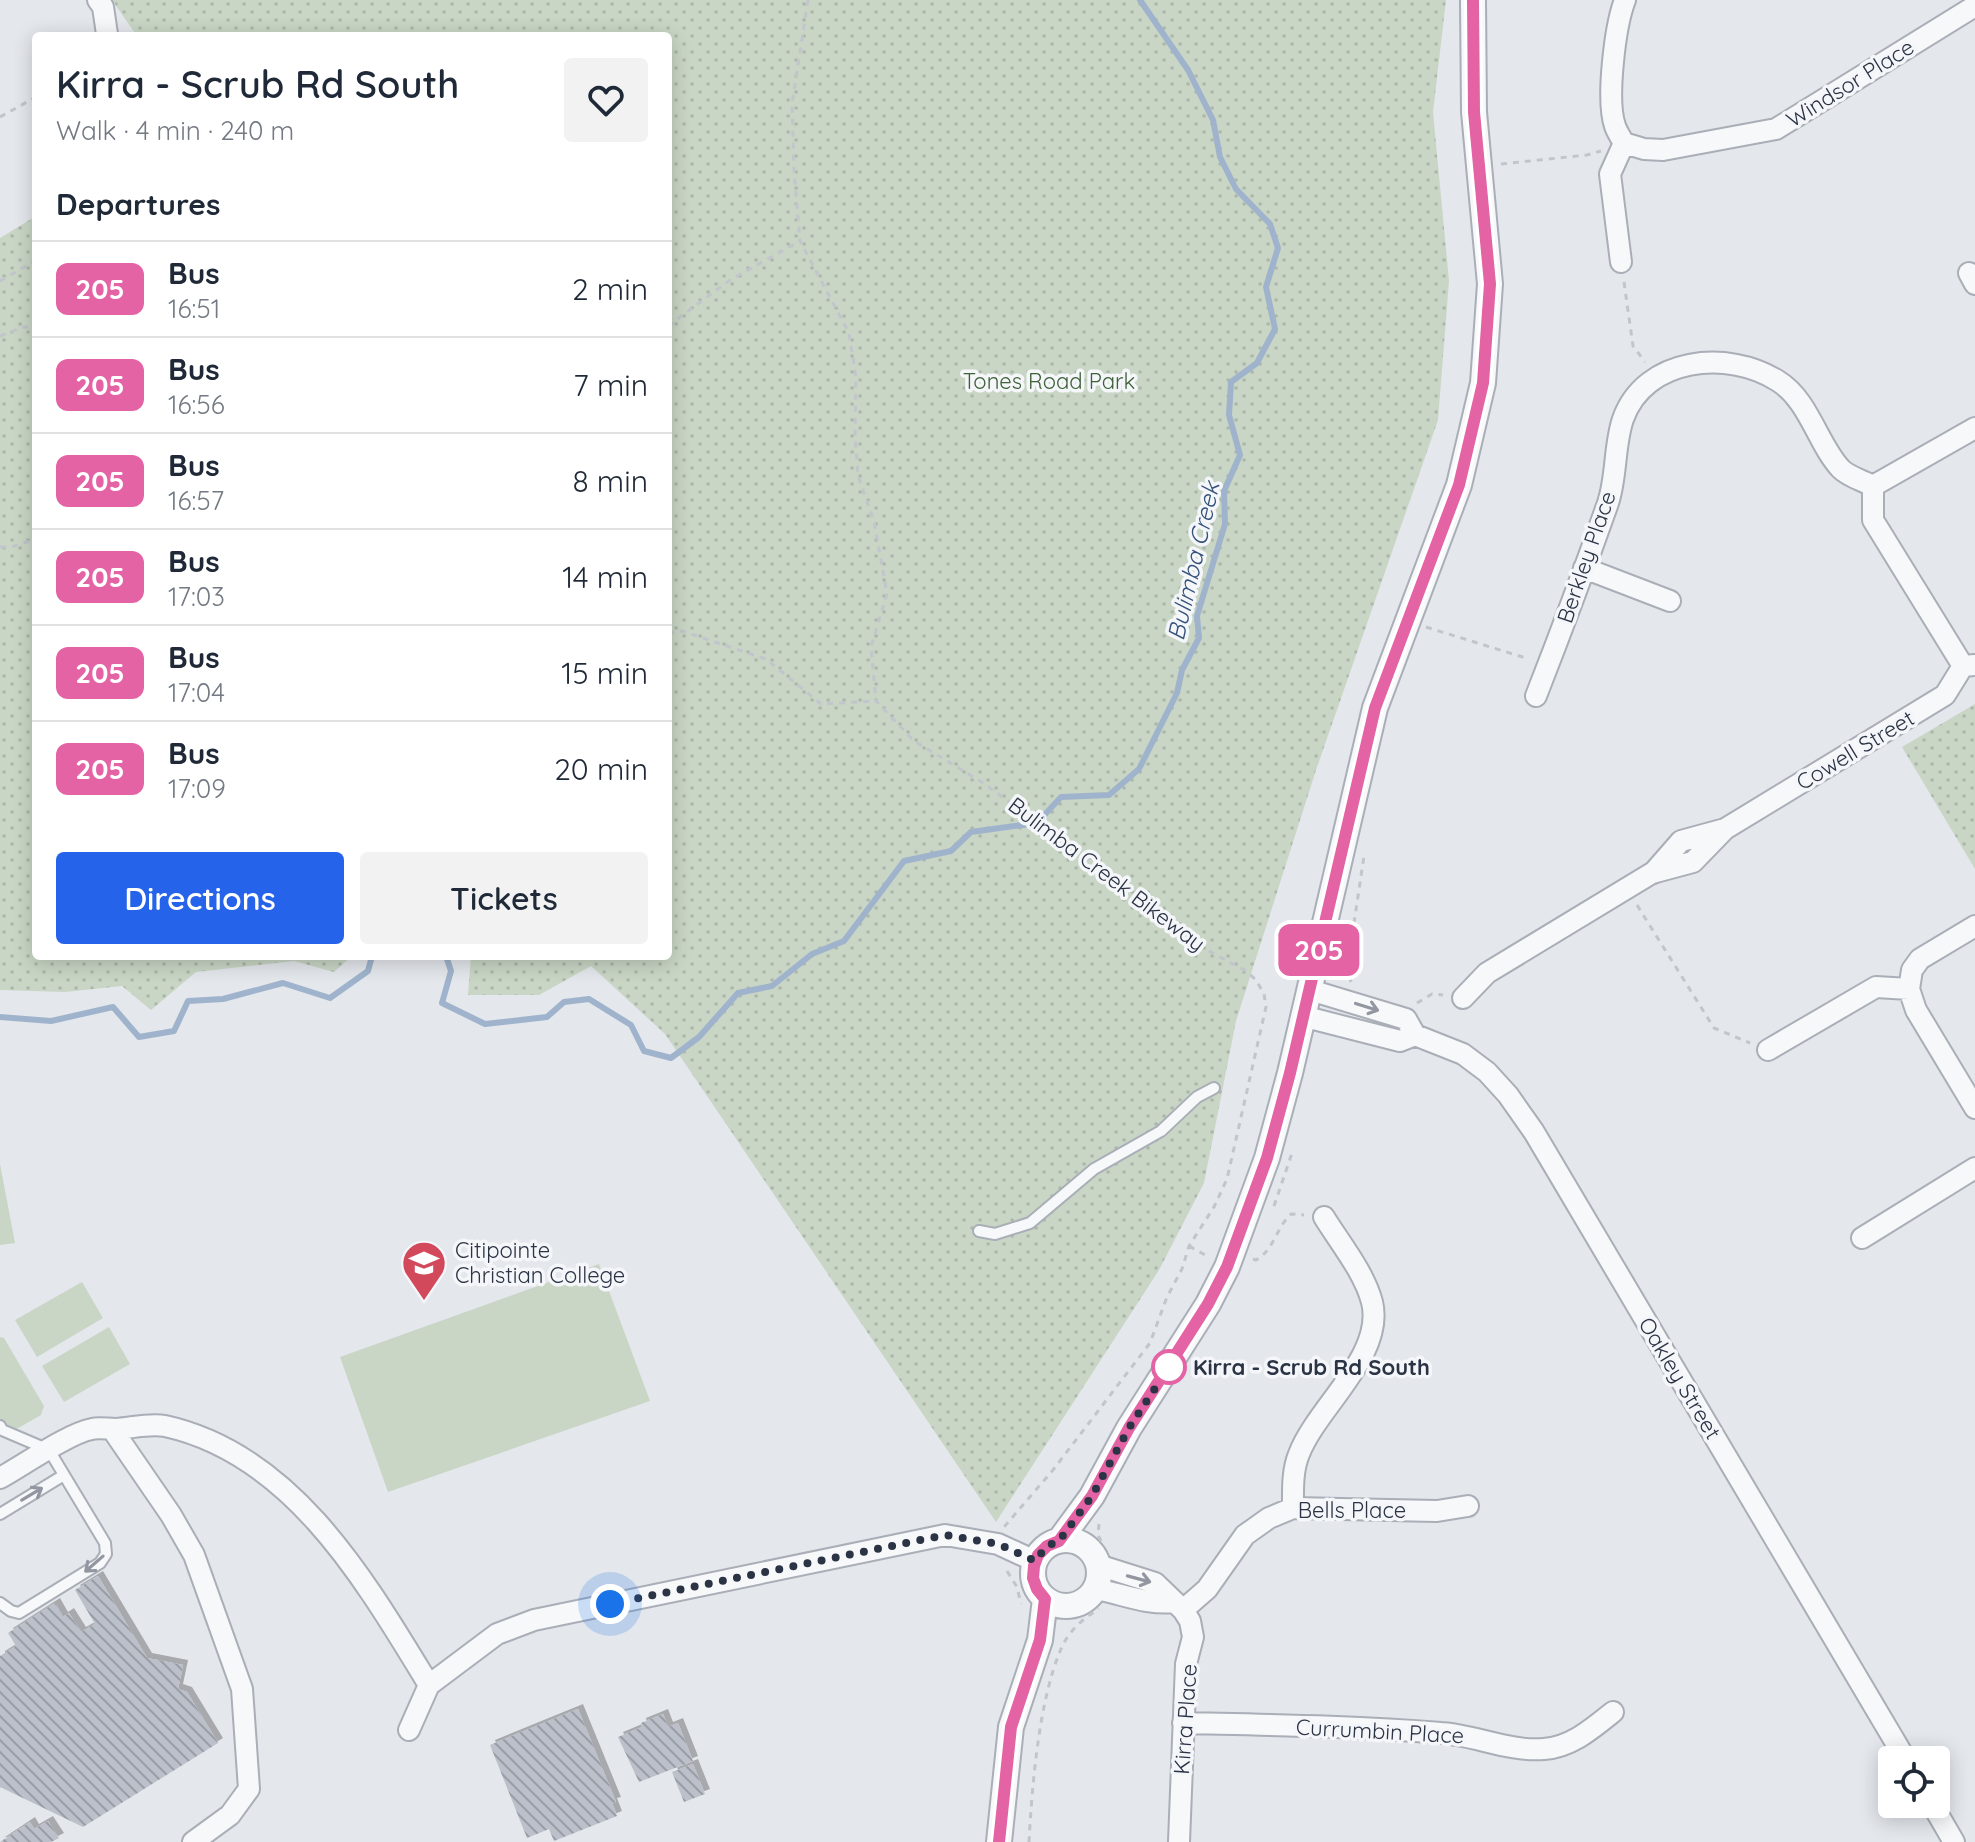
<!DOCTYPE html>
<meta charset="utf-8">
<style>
:root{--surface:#fff;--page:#f2f2f3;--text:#1f2937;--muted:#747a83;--line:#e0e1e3;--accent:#2563eb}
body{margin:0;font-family:Quicksand,sans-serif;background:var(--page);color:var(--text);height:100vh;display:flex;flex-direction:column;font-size:30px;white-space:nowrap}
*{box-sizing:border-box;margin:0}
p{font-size:26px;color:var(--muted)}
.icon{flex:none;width:44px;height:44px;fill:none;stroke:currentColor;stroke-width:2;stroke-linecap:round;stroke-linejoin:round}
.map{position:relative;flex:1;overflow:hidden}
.side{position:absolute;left:32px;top:32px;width:640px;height:928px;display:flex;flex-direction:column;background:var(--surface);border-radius:8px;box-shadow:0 4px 20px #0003}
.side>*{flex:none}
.badge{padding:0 16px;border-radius:12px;font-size:28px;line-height:52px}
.controls{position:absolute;left:1878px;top:1746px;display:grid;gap:16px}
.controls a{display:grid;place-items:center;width:72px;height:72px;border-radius:8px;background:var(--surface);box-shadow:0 4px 20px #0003;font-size:40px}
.you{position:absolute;width:40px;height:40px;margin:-20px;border:6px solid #fff;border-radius:50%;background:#1a73e8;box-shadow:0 0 0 12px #1a73e833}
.map>.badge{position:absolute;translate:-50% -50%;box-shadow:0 0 0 4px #fff}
h2{padding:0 24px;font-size:30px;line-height:72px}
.round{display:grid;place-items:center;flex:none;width:84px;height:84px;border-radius:8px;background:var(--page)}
.head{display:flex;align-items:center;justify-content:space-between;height:136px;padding:0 24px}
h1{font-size:38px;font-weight:600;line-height:60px}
.primary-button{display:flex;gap:16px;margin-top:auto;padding:16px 24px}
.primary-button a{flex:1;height:92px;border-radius:8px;background:var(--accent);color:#fff;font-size:32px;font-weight:600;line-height:92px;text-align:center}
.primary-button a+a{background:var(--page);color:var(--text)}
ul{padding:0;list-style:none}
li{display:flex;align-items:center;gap:24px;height:96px;padding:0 24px;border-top:2px solid var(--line)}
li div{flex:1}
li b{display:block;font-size:30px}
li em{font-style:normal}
li .badge{min-width:88px;font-weight:700;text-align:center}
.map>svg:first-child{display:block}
.grass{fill:#c9d6c5}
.park{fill:url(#park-dots)}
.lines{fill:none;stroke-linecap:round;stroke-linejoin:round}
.stream{stroke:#9fb4cc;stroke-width:6}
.building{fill:url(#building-back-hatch);filter:url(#shadow)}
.service-casing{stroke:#a9aeb7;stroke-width:14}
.minor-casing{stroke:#a9aeb7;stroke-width:24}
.tertiary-casing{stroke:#a9aeb7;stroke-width:28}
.path{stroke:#c2c5cb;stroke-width:3;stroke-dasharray:6 6;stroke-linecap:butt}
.service{stroke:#f7f8fa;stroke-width:10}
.minor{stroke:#f7f8fa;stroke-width:20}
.tertiary{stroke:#f7f8fa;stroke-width:24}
.oneway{stroke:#9196a0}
.line-casing{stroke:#fff;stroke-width:18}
.line{stroke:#e463a4;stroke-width:12}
.walk{stroke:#2b3445;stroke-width:8;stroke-dasharray:0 14.4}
.stop-dot{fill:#fff;stroke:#e463a4;stroke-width:4}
.labels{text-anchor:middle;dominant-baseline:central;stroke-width:7;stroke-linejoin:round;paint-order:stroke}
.street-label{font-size:22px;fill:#2b3445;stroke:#f4f6f9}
.park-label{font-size:22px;fill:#3f6138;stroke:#f4f6f9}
.poi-label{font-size:22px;fill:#2b3445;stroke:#f4f6f9;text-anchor:start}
.stop-label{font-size:22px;font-weight:bold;fill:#2b3445;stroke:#f4f6f9;text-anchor:start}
.water-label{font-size:24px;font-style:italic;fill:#34527a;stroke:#f4f6f9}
</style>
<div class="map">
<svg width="1975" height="1842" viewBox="0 0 1975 1842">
<defs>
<pattern id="park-dots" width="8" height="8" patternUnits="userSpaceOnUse" patternTransform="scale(2)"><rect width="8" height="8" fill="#c9d6c5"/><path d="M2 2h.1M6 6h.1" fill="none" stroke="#adb8ab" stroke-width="1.8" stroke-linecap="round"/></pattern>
<pattern id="building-back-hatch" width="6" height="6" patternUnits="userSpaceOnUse" patternTransform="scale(2)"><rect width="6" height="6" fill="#bbc0ca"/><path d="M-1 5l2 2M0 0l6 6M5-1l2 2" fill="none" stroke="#989da6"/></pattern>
<filter id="shadow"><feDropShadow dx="5" dy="-5" stdDeviation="0" flood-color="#0004"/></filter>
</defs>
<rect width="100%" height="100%" fill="#e4e7ec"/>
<path class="grass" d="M 0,1164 L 15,1243 L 0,1245 Z
M 599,1264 L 650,1401 L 388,1492 L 340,1357 Z
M 82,1282 L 103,1318 L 37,1357 L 15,1320 Z
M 109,1327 L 130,1364 L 64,1402 L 42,1366 Z
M 0,1337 L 4,1338 L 44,1406 L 41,1415 L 13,1431 L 6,1428 L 0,1418 Z"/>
<path class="park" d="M 112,0 L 1446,0 L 1433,112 L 1449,281 L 1438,420 L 1316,770 L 1236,1021 L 1204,1183 L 1159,1270 L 996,1522 L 665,1034 L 591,966 L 539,995 L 468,995 L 471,956 L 668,956 L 668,36 L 137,36 Z
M 36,216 L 36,956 L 352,956 L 334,972 L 294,961 L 196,972 L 151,1010 L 122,986 L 65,992 L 0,990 L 0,238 Z
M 1975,704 L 1975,869 L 1902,747 Z"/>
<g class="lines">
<path class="stream" d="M 446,956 L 451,971 L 442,1003 L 485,1024 L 547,1017 L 564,1002 L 589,999 L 631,1025 L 644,1051 L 671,1058 L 699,1037 L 738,993 L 772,986 L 812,954 L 844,941 L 904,861 L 951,851 L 971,832 L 1037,823 L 1061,797 L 1109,795 L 1139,769 L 1177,693 L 1182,670 L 1199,638 L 1197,616 L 1225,524 L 1224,491 L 1240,455 L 1229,415 L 1231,382 L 1257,363 L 1275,329 L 1266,287 L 1278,248 L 1270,224 L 1236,189 L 1220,157 L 1213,120 L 1188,70 L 1140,0
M 0,1017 L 51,1021 L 113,1007 L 139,1037 L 174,1031 L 188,1001 L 223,999 L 283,983 L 330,998 L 368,971 L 372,956"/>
</g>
<path class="building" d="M 98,1576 L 147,1658 L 183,1665 L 178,1689 L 187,1692 L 218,1743 L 83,1827 L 0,1787 L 0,1656 L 16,1646 L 8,1633 L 55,1603 L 63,1617 L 69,1613 L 81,1632 L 95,1624 L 75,1590 Z
M 578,1709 L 616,1802 L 612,1803 L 617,1816 L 554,1841 L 549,1829 L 527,1838 L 490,1745 Z
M 663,1714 L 668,1727 L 678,1723 L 693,1761 L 639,1782 L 618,1737 L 642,1727 L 641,1723 Z
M 693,1764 L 705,1794 L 684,1802 L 672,1772 Z
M 48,1821 L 59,1838 L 51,1842 L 0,1842 L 30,1822 L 34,1829 Z"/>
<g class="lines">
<g class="service-casing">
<path id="service" d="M 979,1231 L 995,1234 L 1030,1223 L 1094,1169 L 1161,1131 L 1197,1097 L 1214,1088
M 0,1426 L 2,1430 L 49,1450 L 105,1543 L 106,1554 L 100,1563 L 19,1613 L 11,1611 L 0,1603
M 0,1514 L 64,1475"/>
</g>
<g class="minor-casing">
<path id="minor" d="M 98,0 L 103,7 L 107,34
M 1625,0 C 1615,26 1606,100 1615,126 C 1617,132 1621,138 1624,143 L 1644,149 L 1663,150 L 1776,129 L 1975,6
M 1621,262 L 1610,174 L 1624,143
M 1969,273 L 1975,284
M 1873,486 L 1975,428
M 1584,568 L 1670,601
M 1536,696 C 1561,632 1585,568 1608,503 C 1617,476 1614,445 1623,419 C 1645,357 1728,349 1778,381 C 1809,400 1818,445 1841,469 C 1849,477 1864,481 1873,486 L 1873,520 L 1963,666
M 1653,873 L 1681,841 L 1725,829
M 1975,926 L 1920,959 L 1912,970 L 1909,989 L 1916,1010 L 1975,1108
M 1310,990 L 1406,1019 L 1415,1035 L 1463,1054 L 1487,1072 L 1508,1095 L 1534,1132 L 1906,1760
M 1463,998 L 1487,973 L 1652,873 L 1693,862 L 1725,829 L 1945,695 L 1963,666 L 1975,665
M 1302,1016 L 1400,1041 L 1415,1035
M 1768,1050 L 1876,987 L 1909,989
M 1862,1238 L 1975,1168
M 112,1429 L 171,1515 L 194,1555 L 242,1689 L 249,1789 L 230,1815 L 193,1842
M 0,1478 C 22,1466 69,1433 92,1429 C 99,1427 108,1429 116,1429 C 131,1428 150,1423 165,1426 C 293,1454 366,1582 429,1685
M 1293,1508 C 1293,1490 1292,1471 1299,1454 C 1317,1407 1385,1355 1372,1302 C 1364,1272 1340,1243 1324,1217
M 1098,1565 L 1155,1583 L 1183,1610 L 1190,1621 L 1193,1637 L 1186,1664 L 1179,1842
M 1095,1589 C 1124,1594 1145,1605 1175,1602
M 1183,1610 L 1207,1589 L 1245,1535 L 1269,1518 L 1293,1508 L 1437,1511 L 1468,1506
M 1183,1723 C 1269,1725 1355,1726 1441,1733 C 1475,1735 1509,1752 1544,1749 C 1571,1747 1592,1729 1613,1712
M 409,1730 L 429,1685 L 497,1634 L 534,1620 L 945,1535 L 998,1544 L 1035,1561
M 1932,1804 L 1954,1842"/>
</g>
<g class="tertiary-casing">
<path id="tertiary" d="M1033 1573a33 33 0 1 1 66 0a33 33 0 1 1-66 0Z
M 1059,1541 L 1092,1496 L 1129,1428 L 1208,1304 L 1227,1267 L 1267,1158 L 1290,1073 L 1375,708 L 1459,485 L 1483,383 L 1490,284 L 1474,112 L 1473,0
M 999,1842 L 1011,1727 L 1040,1640 L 1045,1599"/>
</g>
<path class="path" d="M 808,0 L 792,104 L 794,171 L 800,241 L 849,333 L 856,377 L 855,433 L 858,476 L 874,521 L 887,594 L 871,647 L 876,701 L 914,741 L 980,781 L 1151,902 L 1194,943 L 1246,971 L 1256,980 L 1264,994 L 1266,1007 L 1227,1179 L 1214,1207 L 1189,1246 L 1182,1269 L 1167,1297 L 1150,1343 L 1053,1470 L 1004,1527
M 0,117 L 36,97
M 1501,164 L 1587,155 L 1601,151
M 0,281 L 36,260
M 1624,282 L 1633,346 L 1645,362
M 668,326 L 730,280 L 800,241
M 0,336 L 24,327 L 36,328
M 0,547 L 11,547 L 36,539
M 1426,627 L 1529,659
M 668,633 L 682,631 L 766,659 L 821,704 L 876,701
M 1637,905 L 1714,1028 L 1750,1043
M 1351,982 L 1347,970 L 1364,856
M 1417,1003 L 1432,994 L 1443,995
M 1274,1206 L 1292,1153
M 1189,1246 L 1207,1256
M 1253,1259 L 1256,1260 C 1274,1250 1276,1228 1291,1214 L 1304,1215
M 1099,1524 L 1098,1535 L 1104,1547
M 1007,1571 L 1017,1587 L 1021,1604
M 1029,1842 C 1032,1785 1039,1700 1061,1649 C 1068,1632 1083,1618 1099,1609"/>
<use href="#service" class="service"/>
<use href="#minor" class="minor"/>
<use href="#tertiary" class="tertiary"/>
</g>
<defs><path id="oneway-shaft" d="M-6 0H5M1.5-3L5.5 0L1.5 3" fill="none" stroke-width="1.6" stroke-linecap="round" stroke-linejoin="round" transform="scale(2)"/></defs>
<g class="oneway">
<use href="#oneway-shaft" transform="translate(1367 1007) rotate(17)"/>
<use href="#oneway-shaft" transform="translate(32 1494) rotate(-31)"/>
<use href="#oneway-shaft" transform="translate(94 1564) rotate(139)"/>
<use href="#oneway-shaft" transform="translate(1139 1579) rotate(15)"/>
</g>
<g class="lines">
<g class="line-casing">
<path id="line" d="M 999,1842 L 1011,1727 L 1040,1640 L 1045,1599 L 1037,1589 L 1033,1578 L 1034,1566 L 1038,1555 L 1047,1546 L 1059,1541 L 1092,1496 L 1129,1428 L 1208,1304 L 1227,1267 L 1267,1158 L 1290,1073 L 1375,708 L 1459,485 L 1483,383 L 1490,284 L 1474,112 L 1473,0"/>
</g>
<use href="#line" class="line"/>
<path class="walk" d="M 610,1604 L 945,1535 L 998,1544 L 1035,1561 L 1047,1546 L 1059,1541 L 1092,1496 L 1129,1428 L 1169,1367"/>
</g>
<defs>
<g id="school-pin" transform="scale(2.3)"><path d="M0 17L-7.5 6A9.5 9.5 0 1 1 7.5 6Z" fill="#d1495b" stroke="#f4f6f9"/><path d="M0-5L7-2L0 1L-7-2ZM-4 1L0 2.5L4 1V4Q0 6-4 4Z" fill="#fff"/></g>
</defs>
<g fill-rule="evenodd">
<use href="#school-pin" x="424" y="1263"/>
</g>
<circle class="stop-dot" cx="1169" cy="1367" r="16"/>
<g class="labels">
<g class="street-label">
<text transform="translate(1850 83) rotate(-32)">Windsor Place</text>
<text transform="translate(1586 557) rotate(-71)">Berkley Place</text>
<text transform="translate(1855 750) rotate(-31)">Cowell Street</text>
<text transform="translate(1107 874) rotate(37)">Bulimba Creek Bikeway</text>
<text transform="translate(1680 1378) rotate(59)">Oakley Street</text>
<text x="1352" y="1510">Bells Place</text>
<text transform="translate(1185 1719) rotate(-86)">Kirra Place</text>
<text transform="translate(1380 1731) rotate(3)">Currumbin Place</text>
</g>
<g class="park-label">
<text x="1049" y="381">Tones Road Park</text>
</g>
<g class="poi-label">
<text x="455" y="1250">Citipointe<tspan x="455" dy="25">Christian College</tspan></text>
</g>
<g class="stop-label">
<text x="1193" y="1367">Kirra - Scrub Rd South</text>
</g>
<g class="water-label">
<text transform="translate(1193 561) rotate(-77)">Bulimba Creek</text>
</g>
</g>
</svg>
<div class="controls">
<a><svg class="icon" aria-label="locate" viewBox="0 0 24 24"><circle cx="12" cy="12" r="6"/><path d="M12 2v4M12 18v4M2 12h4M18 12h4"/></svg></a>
</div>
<div class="you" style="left:610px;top:1604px"></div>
<b class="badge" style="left:1319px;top:950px;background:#e463a4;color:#fff">205</b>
<section class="side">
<div class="head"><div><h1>Kirra - Scrub Rd South</h1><p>Walk · 4 min · 240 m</p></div><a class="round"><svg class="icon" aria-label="heart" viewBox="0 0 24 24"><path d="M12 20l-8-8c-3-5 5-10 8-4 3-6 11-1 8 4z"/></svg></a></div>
<h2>Departures</h2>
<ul>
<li><span class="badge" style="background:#e463a4;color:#fff">205</span><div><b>Bus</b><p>16:51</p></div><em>2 min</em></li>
<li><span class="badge" style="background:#e463a4;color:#fff">205</span><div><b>Bus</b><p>16:56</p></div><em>7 min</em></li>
<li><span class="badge" style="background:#e463a4;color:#fff">205</span><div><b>Bus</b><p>16:57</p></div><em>8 min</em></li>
<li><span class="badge" style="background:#e463a4;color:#fff">205</span><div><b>Bus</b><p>17:03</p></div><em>14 min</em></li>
<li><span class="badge" style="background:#e463a4;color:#fff">205</span><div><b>Bus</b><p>17:04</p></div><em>15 min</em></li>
<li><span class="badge" style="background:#e463a4;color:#fff">205</span><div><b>Bus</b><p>17:09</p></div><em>20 min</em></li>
</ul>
<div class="primary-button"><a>Directions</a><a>Tickets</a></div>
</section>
</div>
